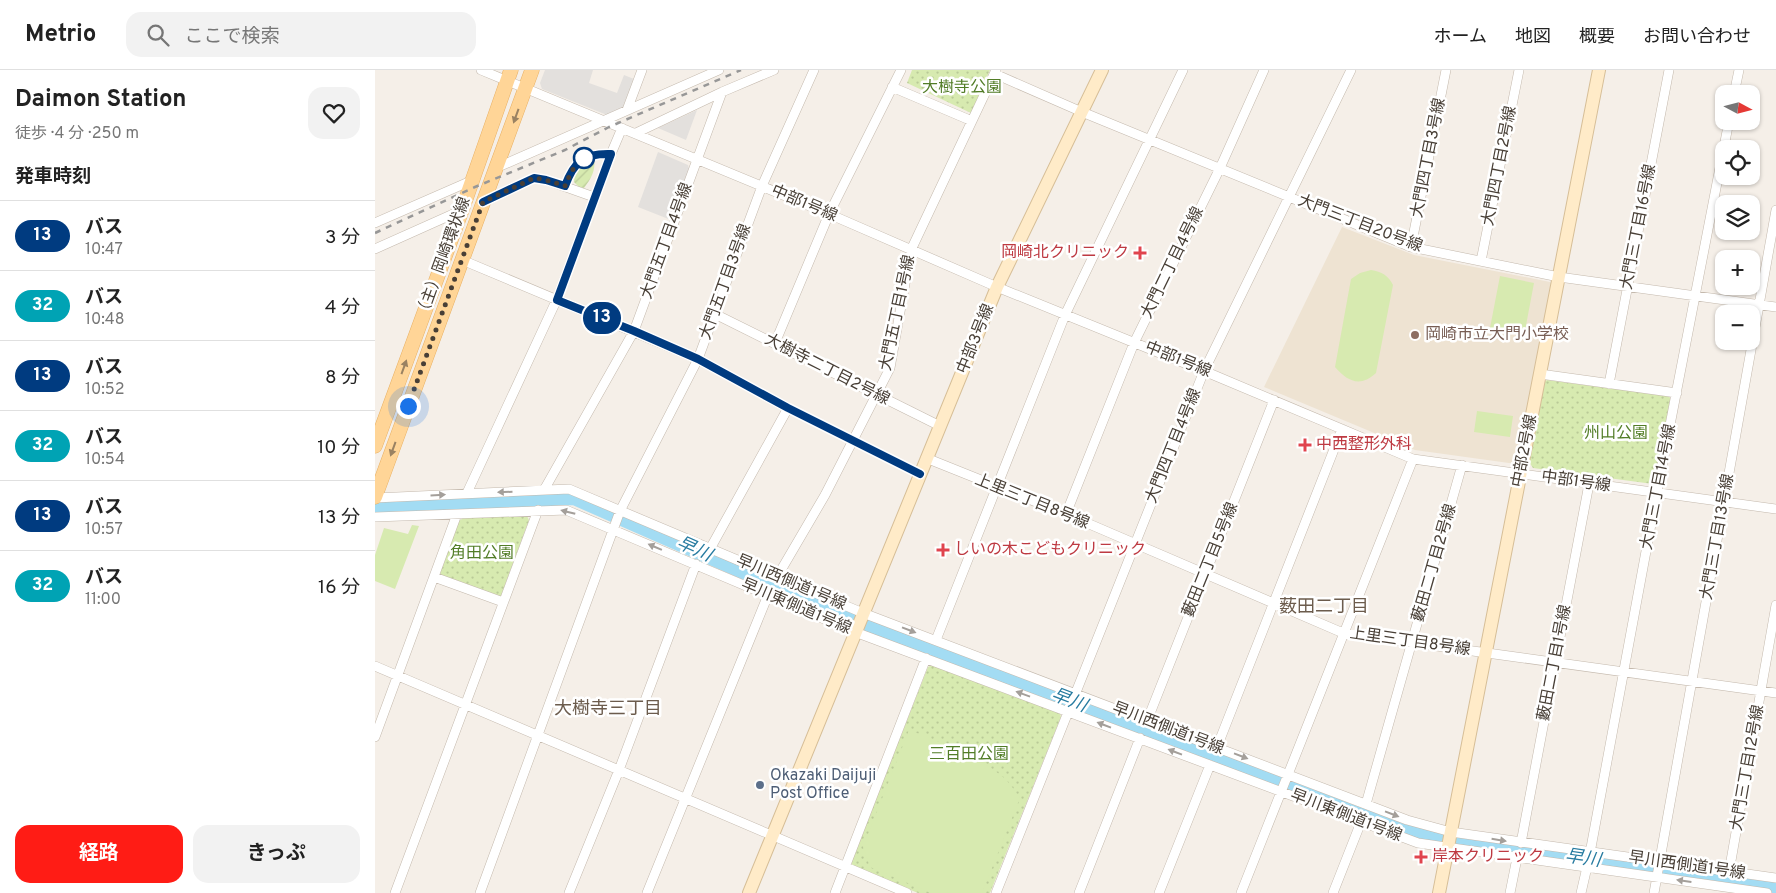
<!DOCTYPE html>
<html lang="ja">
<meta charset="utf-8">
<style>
:root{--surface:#fff;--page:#f2f2f2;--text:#222;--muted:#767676;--line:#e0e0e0;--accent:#ff1c15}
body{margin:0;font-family:Overpass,"Noto Sans JP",sans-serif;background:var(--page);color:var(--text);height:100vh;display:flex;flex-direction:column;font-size:19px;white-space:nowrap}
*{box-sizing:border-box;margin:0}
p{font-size:16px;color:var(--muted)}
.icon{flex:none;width:28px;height:28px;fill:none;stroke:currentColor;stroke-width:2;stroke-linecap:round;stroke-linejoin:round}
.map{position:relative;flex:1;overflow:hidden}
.details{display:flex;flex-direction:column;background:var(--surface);width:375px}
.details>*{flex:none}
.badge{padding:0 10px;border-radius:16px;font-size:18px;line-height:32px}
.needle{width:32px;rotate:97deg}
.controls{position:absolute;left:1340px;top:15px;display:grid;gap:10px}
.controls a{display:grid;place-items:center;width:45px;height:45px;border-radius:10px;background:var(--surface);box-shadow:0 1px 4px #0004;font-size:25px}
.you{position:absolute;width:25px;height:25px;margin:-12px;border:4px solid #fff;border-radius:50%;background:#1a73e8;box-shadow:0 0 0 8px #1a73e833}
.map>.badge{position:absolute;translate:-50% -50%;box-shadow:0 0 0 2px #fff}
h2{padding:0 15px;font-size:19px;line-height:45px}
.round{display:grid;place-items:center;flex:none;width:52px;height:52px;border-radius:15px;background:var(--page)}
.head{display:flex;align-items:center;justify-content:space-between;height:85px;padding:0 15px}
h1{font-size:24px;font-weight:700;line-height:38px}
.cta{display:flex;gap:10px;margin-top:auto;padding:10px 15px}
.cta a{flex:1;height:58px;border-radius:15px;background:var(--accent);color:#fff;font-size:20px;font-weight:700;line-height:58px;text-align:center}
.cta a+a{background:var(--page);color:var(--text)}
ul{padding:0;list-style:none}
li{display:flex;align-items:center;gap:15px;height:70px;padding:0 15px;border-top:1px solid var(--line)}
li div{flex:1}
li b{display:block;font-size:19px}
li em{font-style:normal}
li .badge{min-width:55px;font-weight:700;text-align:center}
header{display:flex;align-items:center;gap:30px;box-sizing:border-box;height:70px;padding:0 25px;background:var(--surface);border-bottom:1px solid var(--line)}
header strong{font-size:24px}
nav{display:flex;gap:28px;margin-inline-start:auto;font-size:18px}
.search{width:350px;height:45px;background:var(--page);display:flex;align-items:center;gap:12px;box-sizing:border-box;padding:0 18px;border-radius:15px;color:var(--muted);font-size:19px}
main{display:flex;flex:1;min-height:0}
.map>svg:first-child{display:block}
.education{fill:#eee3d2}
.park{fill:url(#park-dots)}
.garden{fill:url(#garden-furrows)}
.pitch{fill:#d7eab0}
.parking{fill:#e3e0dd}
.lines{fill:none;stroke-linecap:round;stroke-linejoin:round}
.river{stroke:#a3dcf3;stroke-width:16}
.street-casing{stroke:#c4b9ad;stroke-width:10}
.secondary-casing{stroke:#d6be97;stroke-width:14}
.primary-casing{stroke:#e8b063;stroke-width:15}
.street{stroke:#fff;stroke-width:9}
.secondary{stroke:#ffebc8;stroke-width:12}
.primary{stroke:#ffd597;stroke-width:14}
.rail{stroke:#979797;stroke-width:2.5;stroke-dasharray:6 6;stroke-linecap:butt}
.oneway{fill:#9a8262}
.oneway2{fill:#a49f9a}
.line-casing{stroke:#fff;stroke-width:11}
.line{stroke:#003b80;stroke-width:8}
.walk{stroke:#483f36;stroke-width:5;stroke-dasharray:0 9}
.stop-dot{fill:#fff;stroke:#003b80;stroke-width:2.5}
.health-dot{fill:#e0444e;stroke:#fff;stroke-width:2}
.education-dot{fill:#8d6e63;stroke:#fff;stroke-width:2}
.service-dot{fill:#5c6f8a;stroke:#fff;stroke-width:2}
.labels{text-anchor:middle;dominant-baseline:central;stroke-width:5;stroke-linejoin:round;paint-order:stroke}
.park-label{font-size:16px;fill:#527d27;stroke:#fff}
.street-label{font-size:16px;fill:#483f36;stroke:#fff}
.health-label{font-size:16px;fill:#be3a42;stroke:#fff;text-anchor:start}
.education-label{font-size:16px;fill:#785e54;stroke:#fff;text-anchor:start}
.service-label{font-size:16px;fill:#4e5e75;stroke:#fff;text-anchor:start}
.water-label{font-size:18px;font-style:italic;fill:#277ba0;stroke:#fff}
.neighbourhood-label{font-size:18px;fill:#6c5c4d;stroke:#fff}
</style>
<header>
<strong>Metrio</strong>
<div class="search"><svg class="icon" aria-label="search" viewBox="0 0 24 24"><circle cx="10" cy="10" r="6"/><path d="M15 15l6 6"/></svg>ここで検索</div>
<nav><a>ホーム</a><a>地図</a><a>概要</a><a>お問い合わせ</a></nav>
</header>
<main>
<section class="details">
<div class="head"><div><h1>Daimon Station</h1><p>徒歩 · 4 分 · 250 m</p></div><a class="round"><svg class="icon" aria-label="heart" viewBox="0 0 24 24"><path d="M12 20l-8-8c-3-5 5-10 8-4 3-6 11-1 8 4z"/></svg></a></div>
<h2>発車時刻</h2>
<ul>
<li><span class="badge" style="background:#003b80;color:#fff">13</span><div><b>バス</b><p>10:47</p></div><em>3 分</em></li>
<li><span class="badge" style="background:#00a3b4;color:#fff">32</span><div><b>バス</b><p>10:48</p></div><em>4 分</em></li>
<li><span class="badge" style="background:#003b80;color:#fff">13</span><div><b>バス</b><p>10:52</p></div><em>8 分</em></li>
<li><span class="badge" style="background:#00a3b4;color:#fff">32</span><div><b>バス</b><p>10:54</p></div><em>10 分</em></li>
<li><span class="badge" style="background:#003b80;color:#fff">13</span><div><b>バス</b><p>10:57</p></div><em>13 分</em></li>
<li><span class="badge" style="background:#00a3b4;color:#fff">32</span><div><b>バス</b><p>11:00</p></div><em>16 分</em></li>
</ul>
<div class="cta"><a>経路</a><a>きっぷ</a></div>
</section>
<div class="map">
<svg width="1401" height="823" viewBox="0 0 1401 823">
<defs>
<pattern id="park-dots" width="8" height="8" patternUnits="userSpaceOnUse" patternTransform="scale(1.25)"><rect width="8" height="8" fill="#d7eab0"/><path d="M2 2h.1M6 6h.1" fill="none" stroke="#baca98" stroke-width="1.8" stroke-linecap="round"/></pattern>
<pattern id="garden-furrows" width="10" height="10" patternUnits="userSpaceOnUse" patternTransform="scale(1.25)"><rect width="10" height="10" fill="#d7eab0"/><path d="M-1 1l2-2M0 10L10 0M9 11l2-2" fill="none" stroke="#baca98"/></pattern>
</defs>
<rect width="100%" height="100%" fill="#f5efe8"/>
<path class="education" d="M 967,157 L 1039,185 L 1175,212 L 1177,214 L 1141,394 L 1040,380 L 889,317 Z"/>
<path class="park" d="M 537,0 L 615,0 L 596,43 L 532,13 Z
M 1172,310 L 1294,326 L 1296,330 L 1280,412 L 1278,414 L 1158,398 L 1154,392 L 1169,312 Z
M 152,446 L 154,450 L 126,526 L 122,528 L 67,507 L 65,503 L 84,451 L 88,448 Z
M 557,595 L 685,643 L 686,647 L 615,823 L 543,823 L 478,796 L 476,792 L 553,597 Z"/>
<path class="garden" d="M 219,89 C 221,100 216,109 209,118 L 204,117 L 199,112 C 200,97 208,96 219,89 Z"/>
<path class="pitch" d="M 996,200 C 1007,202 1013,205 1018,215 L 1001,303 C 985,318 972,311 960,297 L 976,209 L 985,203 Z
M 1125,206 L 1159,213 L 1149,266 L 1115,258 Z
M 1102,341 L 1138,346 L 1135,367 L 1099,362 Z
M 37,455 L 44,456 L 20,519 L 0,511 L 0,485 L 9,458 L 33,464 Z
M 534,660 C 567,673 601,685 628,707 C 635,713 640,721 645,728 L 607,823 L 556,823 L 495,797 L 488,777 Z"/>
<path class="parking" d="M 170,0 L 218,0 L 214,13 L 242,23 L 249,5 L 259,9 L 248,38 L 232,45 L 167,19 L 165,13 Z
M 322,40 L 311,70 L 283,58 Z
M 283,82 L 313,95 L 314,99 L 296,150 L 263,137 Z"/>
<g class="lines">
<path class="river" d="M 0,436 L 199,427 L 475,548 L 1034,761 L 1063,769 L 1401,817"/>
<g class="street-casing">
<path id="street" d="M 106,0 L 454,144 L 622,217 L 829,301 L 1038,389 L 1401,439
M 620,4 L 707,42 L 1036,177 L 1184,207 L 1401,237
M 517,17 L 597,51
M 1359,24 L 1364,0
M 252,40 L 267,0
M 261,63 L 347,22 L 399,0
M 121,98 L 344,0
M 190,116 C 199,92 208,83 236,84
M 108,132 L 159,108 L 171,110 L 219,127
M 0,153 L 98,110
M 1036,177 L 1071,0
M 0,179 L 87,140
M 87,190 L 323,289 L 413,338 L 545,404
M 1106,191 L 1144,0
M 340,244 L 565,356
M 400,273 L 454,144 L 526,0
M 1165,304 L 1302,323
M 1234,314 L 1294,0
M 551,388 L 691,444 L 968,563 L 1401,623
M 169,420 L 259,261 L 347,22
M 92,423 L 182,229 L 236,84 L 247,58
M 0,428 L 194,419 L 488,543 L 1032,750 L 1076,762 L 1401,808
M 691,444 L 759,273 L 845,98 L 889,0
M 0,447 L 191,440 L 480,562 L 1043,773 L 1392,823
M 335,479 L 413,338
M 59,507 L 128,532
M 402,507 L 450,425 L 515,298 L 536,180 L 621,0
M 561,570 L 690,245 L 808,0
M 0,596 L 532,823
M 772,651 L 899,330
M 0,667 L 82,444
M 842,677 L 967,359
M 991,734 L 1087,395
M 1146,773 L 1214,414
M 1215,783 L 1282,422 L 1354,51
M 1354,802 L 1401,535
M 20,823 L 163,440
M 105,823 L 245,441 L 323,289 L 387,116 L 439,0
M 194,823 L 244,700 L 321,494
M 272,823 L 393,525
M 460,823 L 551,588
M 621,823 L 829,301 L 976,0
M 704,823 L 765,668
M 784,823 L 835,695
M 866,823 L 1038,389
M 958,823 L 986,752
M 1135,823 L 1142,788
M 1206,823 L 1212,797
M 1279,823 L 1401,140"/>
</g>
<g class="secondary-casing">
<path id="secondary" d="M 374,823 L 622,217 L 727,0
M 1064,823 L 1224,0"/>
</g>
<g class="primary-casing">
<path id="primary" d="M 0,376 L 87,140 L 136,0
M 0,427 L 157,0"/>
</g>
<use href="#street" class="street"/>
<use href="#secondary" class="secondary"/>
<use href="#primary" class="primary"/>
<path class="rail" d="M 0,163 L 100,117 L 190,80 L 234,57 L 366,0"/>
</g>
<defs><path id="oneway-solid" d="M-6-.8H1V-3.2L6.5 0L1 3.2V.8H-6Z" transform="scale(1.25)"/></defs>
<g class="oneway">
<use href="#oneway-solid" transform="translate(141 46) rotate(110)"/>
<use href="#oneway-solid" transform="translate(29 297) rotate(-70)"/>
<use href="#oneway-solid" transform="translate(18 379) rotate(110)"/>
</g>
<g class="oneway2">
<use href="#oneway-solid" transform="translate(130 422) rotate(178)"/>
<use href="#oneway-solid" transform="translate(63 425) rotate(-3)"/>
<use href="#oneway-solid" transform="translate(193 442) rotate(-166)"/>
<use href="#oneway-solid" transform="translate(280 477) rotate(-157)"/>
<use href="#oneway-solid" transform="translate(534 560) rotate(21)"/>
<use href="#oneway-solid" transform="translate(648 624) rotate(-160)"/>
<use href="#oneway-solid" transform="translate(729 655) rotate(-159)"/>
<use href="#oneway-solid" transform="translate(800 682) rotate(-159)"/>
<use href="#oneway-solid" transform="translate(866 686) rotate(21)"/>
<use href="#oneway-solid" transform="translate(1017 744) rotate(21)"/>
<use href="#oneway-solid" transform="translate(1124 770) rotate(9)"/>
<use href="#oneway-solid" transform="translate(1309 811) rotate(-172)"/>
</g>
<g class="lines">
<g class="line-casing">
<path id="line" d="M 108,132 L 159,108 L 171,110 L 190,116 C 199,92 208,83 236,84 L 182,230 L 259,261 L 323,289 L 413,338 L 545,404"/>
</g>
<use href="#line" class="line"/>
<path class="walk" d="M 33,336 L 108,132 L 159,108 L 171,110 L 190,116 C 196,102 199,94 213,86 L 209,88"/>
</g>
<circle class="stop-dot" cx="209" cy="88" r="10"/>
<g class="health-dot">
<path d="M762.5 175.5h5v5h5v5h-5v5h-5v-5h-5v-5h5z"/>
<path d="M927.5 367.5h5v5h5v5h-5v5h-5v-5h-5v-5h5z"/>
<path d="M565.5 472.5h5v5h5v5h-5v5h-5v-5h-5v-5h5z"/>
<path d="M1043.5 779.5h5v5h5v5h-5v5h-5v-5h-5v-5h5z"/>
</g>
<circle class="education-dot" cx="1040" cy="265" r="5"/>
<circle class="service-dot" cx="385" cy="715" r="5"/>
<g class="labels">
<g class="park-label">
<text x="587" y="18">大樹寺公園</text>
<text x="1241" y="364">州山公園</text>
<text x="107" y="484">角田公園</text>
<text x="594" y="685">三百田公園</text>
</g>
<g class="street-label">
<text transform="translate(1054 88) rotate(-79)">大門四丁目3号線</text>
<text transform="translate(1125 96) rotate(-79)">大門四丁目2号線</text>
<text transform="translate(429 134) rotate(23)">中部1号線</text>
<text transform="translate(985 154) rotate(21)">大門三丁目20号線</text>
<text transform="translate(1264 157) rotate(-79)">大門三丁目16号線</text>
<text transform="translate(292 171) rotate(-70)">大門五丁目4号線</text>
<text transform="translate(69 188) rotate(-70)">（主）岡崎環状線</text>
<text transform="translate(798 193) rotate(-64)">大門二丁目4号線</text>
<text transform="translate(351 212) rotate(-70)">大門五丁目3号線</text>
<text transform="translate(523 243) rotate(-78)">大門五丁目1号線</text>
<text transform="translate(601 269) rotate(-68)">中部3号線</text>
<text transform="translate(803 290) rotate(22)">中部1号線</text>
<text transform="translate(452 300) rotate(27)">大樹寺二丁目2号線</text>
<text transform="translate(799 376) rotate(-68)">大門四丁目4号線</text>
<text transform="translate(1150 381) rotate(-79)">中部2号線</text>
<text transform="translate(1201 412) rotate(8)">中部1号線</text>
<text transform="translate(1284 417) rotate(-79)">大門三丁目14号線</text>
<text transform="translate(657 432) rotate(22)">上里三丁目8号線</text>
<text transform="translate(1343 467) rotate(-80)">大門三丁目13号線</text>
<text transform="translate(836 490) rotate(-68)">藪田二丁目5号線</text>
<text transform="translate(1060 493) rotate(-74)">藪田二丁目2号線</text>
<text transform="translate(416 513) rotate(23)">早川西側道1号線</text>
<text transform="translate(421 537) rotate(23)">早川東側道1号線</text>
<text transform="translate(1035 572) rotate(8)">上里三丁目8号線</text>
<text transform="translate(1180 593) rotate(-79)">藪田二丁目1号線</text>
<text transform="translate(793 659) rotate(21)">早川西側道1号線</text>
<text transform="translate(1373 698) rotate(-80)">大門三丁目12号線</text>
<text transform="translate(971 746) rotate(21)">早川東側道1号線</text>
<text transform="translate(1312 796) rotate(8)">早川西側道1号線</text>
</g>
<g class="health-label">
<text x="754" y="183" text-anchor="end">岡崎北クリニック</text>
<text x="941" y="375">中西整形外科</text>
<text x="579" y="480">しいの木こどもクリニック</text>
<text x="1057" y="787">岸本クリニック</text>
</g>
<g class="education-label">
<text x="1050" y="265">岡崎市立大門小学校</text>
</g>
<g class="service-label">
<text x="395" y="706">Okazaki Daijuji<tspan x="395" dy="18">Post Office</tspan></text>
</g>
<g class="water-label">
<text transform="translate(319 480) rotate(24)">早川</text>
<text transform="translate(694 631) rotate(21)">早川</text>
<text transform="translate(1208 789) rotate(8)">早川</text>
</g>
<g class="neighbourhood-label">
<text x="949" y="537">薮田二丁目</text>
<text x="233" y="639">大樹寺三丁目</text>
</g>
</g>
</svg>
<div class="controls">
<a><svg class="needle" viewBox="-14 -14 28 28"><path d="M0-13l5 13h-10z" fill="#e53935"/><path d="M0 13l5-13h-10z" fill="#767676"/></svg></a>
<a><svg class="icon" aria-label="locate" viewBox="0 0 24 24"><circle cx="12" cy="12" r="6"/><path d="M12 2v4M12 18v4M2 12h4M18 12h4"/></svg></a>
<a><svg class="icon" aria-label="layers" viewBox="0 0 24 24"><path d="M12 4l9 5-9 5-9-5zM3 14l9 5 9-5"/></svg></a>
<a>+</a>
<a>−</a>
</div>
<div class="you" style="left:33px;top:336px"></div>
<b class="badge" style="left:227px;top:248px;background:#003b80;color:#fff">13</b>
</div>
</main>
